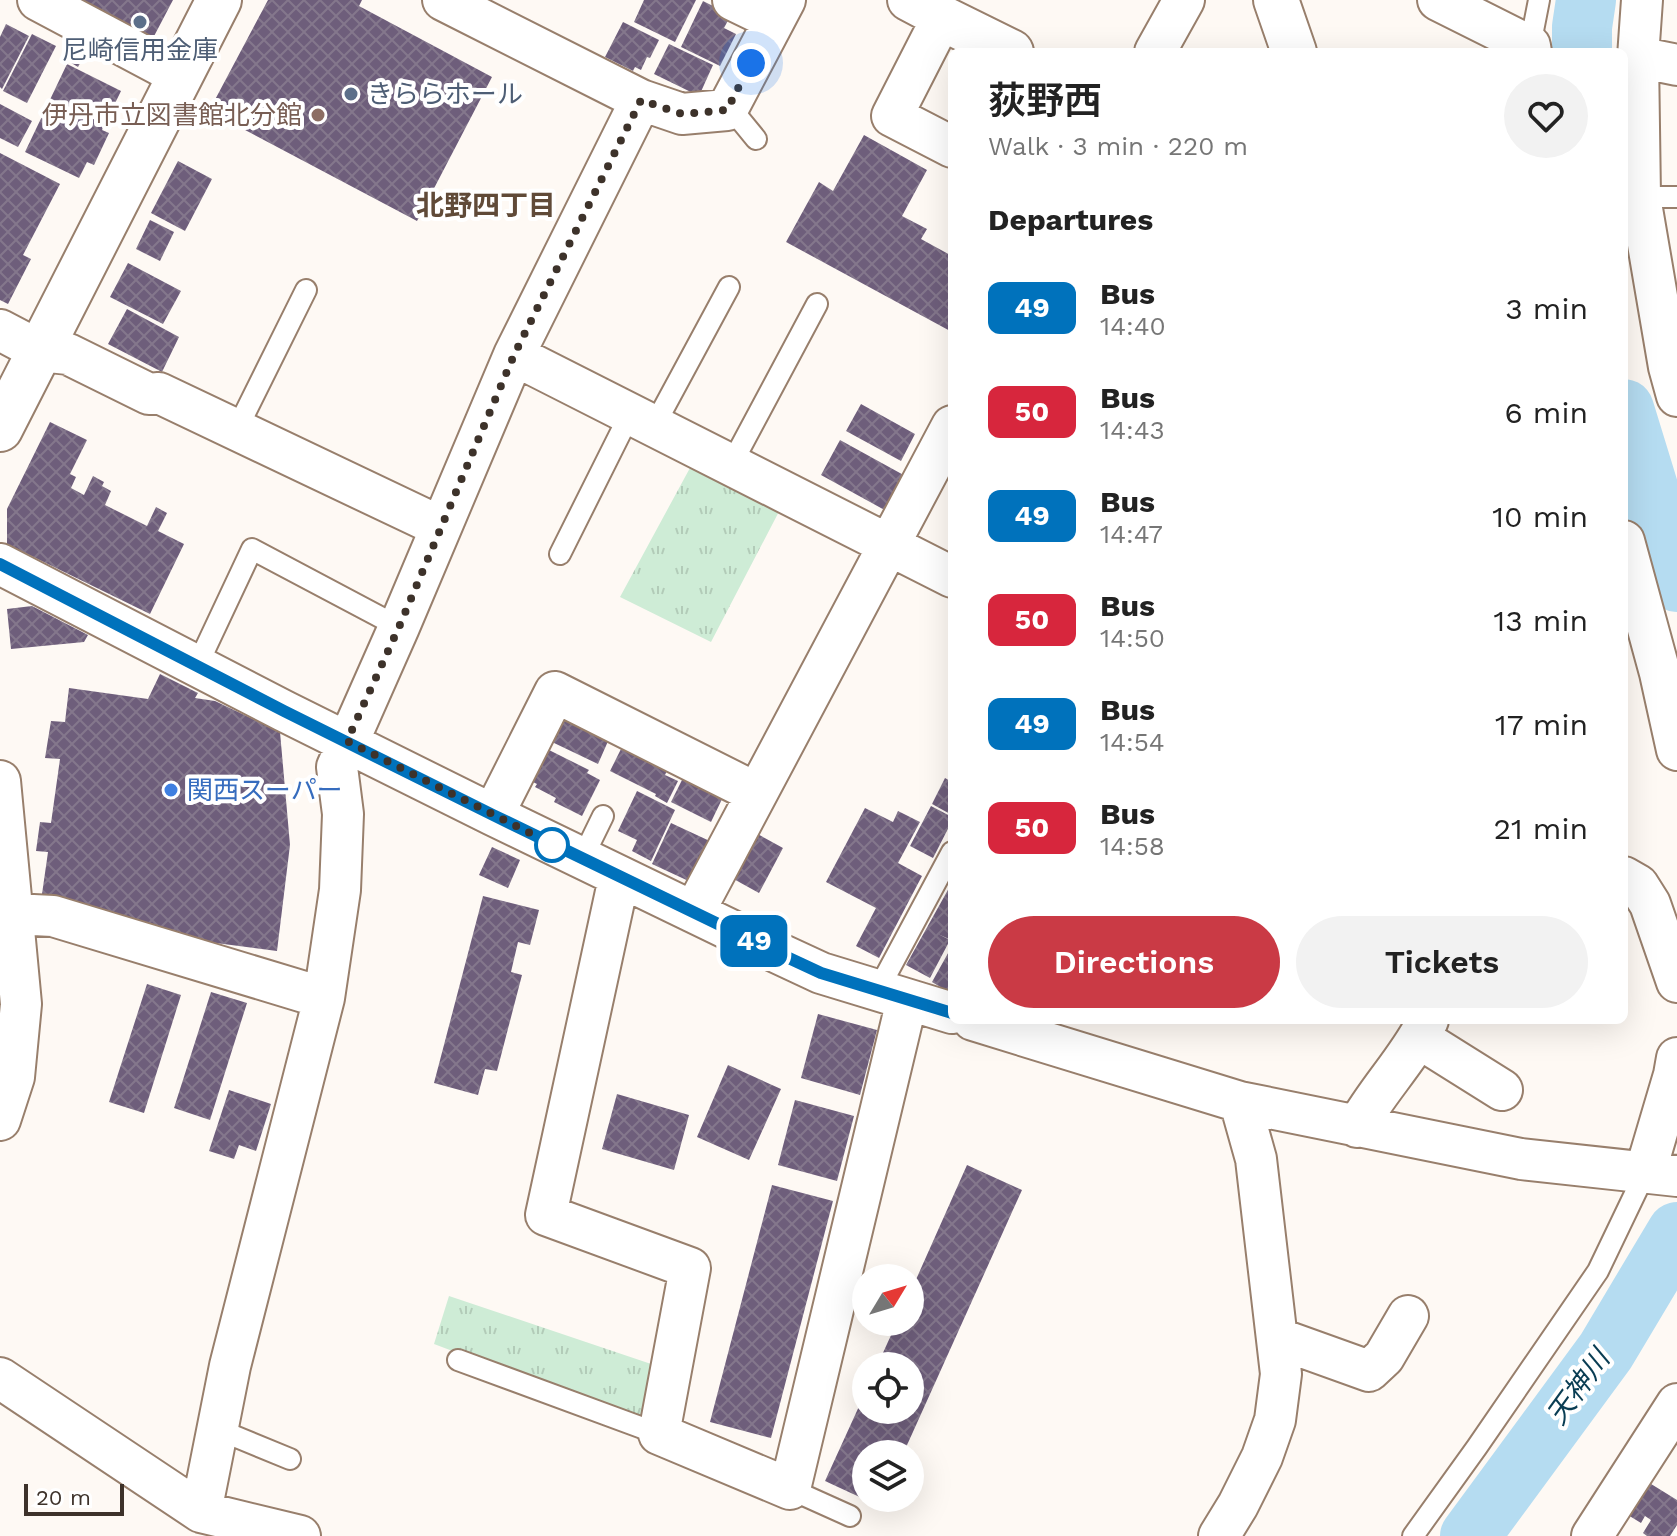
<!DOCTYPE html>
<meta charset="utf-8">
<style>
:root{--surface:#fff;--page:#f2f2f2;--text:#222;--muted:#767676;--accent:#ca3a45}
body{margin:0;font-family:"Work Sans","Noto Sans JP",sans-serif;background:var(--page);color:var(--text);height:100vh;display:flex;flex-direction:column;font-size:30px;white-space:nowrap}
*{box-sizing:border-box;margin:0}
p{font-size:26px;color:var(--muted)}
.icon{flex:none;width:44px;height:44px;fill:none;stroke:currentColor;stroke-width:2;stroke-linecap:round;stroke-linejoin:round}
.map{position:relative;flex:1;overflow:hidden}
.side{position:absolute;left:948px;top:48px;width:680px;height:976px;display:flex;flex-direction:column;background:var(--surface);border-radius:12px;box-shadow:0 8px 32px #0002}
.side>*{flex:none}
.badge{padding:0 16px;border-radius:12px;font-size:28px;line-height:52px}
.needle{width:52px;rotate:52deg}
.buttons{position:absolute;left:852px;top:1264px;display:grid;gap:16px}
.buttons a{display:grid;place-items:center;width:72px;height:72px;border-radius:50%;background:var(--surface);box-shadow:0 8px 32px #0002;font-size:40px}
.scale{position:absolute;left:24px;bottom:20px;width:100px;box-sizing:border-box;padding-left:8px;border:4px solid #3d322a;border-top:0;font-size:22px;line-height:28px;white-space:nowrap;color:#3d322a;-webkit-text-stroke:6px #fff;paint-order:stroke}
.you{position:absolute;width:40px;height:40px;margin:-20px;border:6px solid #fff;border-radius:50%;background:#1a73e8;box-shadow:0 0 0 12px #1a73e833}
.map>.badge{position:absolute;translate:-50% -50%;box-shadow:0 0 0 4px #fff}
h2{padding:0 40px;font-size:30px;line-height:72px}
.round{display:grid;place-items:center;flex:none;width:84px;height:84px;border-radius:42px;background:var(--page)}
.head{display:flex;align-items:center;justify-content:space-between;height:136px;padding:0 40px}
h1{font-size:38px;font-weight:600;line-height:60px}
.action{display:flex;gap:16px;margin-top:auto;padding:16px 40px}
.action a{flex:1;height:92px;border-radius:48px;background:var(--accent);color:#fff;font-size:32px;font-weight:600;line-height:92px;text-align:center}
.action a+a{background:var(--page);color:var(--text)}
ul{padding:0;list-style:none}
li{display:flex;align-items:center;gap:24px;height:104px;padding:0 40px}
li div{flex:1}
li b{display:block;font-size:30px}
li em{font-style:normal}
li .badge{min-width:88px;font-weight:700;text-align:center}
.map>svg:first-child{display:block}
.park{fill:url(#park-tufts)}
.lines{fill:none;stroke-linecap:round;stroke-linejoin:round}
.river{stroke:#b5dcf1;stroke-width:60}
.building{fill:url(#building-cross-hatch)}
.lane-casing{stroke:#987f6c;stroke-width:24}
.street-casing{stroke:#987f6c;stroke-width:44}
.secondary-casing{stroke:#987f6c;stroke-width:48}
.lane{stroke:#fff;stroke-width:20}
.street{stroke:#fff;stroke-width:40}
.secondary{stroke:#fff;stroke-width:44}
.line-casing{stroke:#fff;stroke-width:18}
.line{stroke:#0072bc;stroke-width:12}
.walk{stroke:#3d322a;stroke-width:8;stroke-dasharray:0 14.4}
.service-dot{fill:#5c6f8a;stroke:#fff;stroke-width:3}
.education-dot{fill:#8d6e63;stroke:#fff;stroke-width:3}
.shop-dot{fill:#3f7fe0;stroke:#fff;stroke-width:3}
.stop-dot{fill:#fff;stroke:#0072bc;stroke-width:4}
.labels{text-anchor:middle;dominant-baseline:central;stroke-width:8;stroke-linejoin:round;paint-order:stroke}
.service-label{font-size:26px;fill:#4e5e75;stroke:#fff}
.education-label{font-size:26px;fill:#785e54;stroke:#fff;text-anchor:end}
.shop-label{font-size:26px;fill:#366cbe;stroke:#fff;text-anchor:start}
.neighbourhood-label{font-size:28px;font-weight:bold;fill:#604a38;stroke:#fff}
.water-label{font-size:28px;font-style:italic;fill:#093d53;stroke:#fff}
</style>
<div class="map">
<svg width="1677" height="1536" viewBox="0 0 1677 1536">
<defs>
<pattern id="park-tufts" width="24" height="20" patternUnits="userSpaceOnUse" patternTransform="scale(2)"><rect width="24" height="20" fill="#ceecd6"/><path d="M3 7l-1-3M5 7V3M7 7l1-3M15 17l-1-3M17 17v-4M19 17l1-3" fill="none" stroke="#b2cbb8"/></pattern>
<pattern id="building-cross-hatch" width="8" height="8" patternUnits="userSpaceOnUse" patternTransform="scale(2)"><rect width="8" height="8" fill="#6e5e7b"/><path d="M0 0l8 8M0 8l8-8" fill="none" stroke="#84778c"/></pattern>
</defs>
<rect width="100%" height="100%" fill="#fef9f4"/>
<path class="park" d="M 697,455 L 785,500 L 711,642 L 620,597 Z
M 449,1296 L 663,1368 L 651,1426 L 434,1344 Z"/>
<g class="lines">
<path class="river" d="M 1582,52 L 1582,27 L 1586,0
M 1624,409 L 1677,582
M 1470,1536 L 1606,1351 L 1677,1232"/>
</g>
<path class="building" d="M 84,0 L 173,0 L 152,40 L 79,8 Z
M 268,0 L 362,0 L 359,6 L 492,77 L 417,221 L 209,111 Z
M 644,0 L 696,0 L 675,42 L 634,22 Z
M 703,1 L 731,15 L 724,28 L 736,34 L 720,66 L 681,47 Z
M 623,22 L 659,40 L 650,58 L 647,57 L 641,70 L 635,67 L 633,71 L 605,57 Z
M 6,24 L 29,36 L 2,89 L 0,87 L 0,37 Z
M 32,34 L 56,46 L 27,103 L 3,91 Z
M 80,39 L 90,45 L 78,67 L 68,61 Z
M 669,44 L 713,65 L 699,96 L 654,74 Z
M 67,64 L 121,91 L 102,130 L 109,133 L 94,165 L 87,162 L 79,178 L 25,152 Z
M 0,104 L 32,121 L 18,147 L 0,138 Z
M 864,135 L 927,170 L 902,216 L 927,229 L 921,239 L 952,256 L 952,332 L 786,242 L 819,182 L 833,191 Z
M 0,153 L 60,184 L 23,255 L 31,259 L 8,304 L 0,300 Z
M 178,161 L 212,179 L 185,231 L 151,213 Z
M 150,220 L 174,232 L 160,261 L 136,249 Z
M 128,263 L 181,291 L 163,324 L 110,297 Z
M 127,309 L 179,337 L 162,372 L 108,344 Z
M 861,404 L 915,434 L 901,461 L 846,431 Z
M 50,422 L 87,440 L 70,474 L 76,477 L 71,488 L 84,495 L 93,476 L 104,482 L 102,486 L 111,491 L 105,505 L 147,526 L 156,507 L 167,513 L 158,531 L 184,544 L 150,614 L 7,544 L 7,509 Z
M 840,440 L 909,478 L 890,513 L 821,475 Z
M 32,606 L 88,635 L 84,642 L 11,649 L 7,609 Z
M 160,674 L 198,693 L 195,698 L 215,701 L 280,732 L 290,845 L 277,951 L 155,935 L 41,901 L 48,852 L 36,851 L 40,822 L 51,823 L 60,759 L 45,758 L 51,721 L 65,722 L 69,688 L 148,699 Z
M 564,717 L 609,739 L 598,764 L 552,742 Z
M 622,747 L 668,769 L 665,775 L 678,781 L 667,803 L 655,796 L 656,794 L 610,771 Z
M 547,749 L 589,770 L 587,773 L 600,780 L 582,816 L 554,802 L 556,798 L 535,787 L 537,784 L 531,781 Z
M 684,776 L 724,795 L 711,822 L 671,802 Z
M 945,778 L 952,782 L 952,815 L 932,804 Z
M 637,791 L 675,810 L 651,861 L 632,851 L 637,840 L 618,831 Z
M 931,806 L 952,817 L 952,821 L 933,858 L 910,846 Z
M 865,808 L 893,822 L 898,811 L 920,822 L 898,863 L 922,876 L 879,958 L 856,946 L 876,908 L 826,882 Z
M 671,823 L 714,843 L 695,884 L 652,864 Z
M 754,832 L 783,848 L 759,893 L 730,877 Z
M 492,847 L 520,860 L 508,888 L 479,875 Z
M 949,888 L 952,890 L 952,934 L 949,939 L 938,934 L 950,940 L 930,978 L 906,965 Z
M 483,896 L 539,910 L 530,945 L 518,942 L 511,972 L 522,975 L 497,1071 L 485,1069 L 478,1095 L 434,1083 Z
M 952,946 L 952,994 L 932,982 Z
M 147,984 L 181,995 L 144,1113 L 109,1102 Z
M 211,992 L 247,1003 L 210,1120 L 174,1108 Z
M 818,1014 L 877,1030 L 860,1095 L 801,1078 Z
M 728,1065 L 781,1089 L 749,1160 L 697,1137 Z
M 229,1090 L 271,1104 L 256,1151 L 239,1145 L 234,1159 L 209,1151 Z
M 617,1094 L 689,1115 L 674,1170 L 602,1149 Z
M 795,1100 L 854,1116 L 837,1181 L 778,1165 Z
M 967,1165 L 1022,1190 L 903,1454 L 866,1454 L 866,1498 L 883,1498 L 879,1506 L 825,1481 L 866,1391 L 866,1410 L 910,1410 L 910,1366 L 877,1366 L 897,1322 L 910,1322 L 910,1293 Z
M 772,1185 L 833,1201 L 771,1438 L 710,1422 Z
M 1643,1479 L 1677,1500 L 1677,1525 L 1670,1536 L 1647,1536 L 1643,1533 L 1651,1520 L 1645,1516 L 1641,1523 L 1623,1512 Z"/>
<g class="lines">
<g class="lane-casing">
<path id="lane" d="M 1530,46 L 1539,0
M 729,106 L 756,139
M 1640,197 L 1677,197
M 654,426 L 729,287
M 237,429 L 306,290
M 731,465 L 817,304
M 560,554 L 630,414
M 197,666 L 252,549 L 399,627
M 582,859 L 603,816
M 878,990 L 952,852
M 458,1360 L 659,1434
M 217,1429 L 290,1459
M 790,1489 L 850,1516
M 1413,1536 L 1477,1447 L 1598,1271 L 1645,1173"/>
</g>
<g class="street-casing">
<path id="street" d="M 38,0 L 181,76
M 443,0 L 641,100 L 682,114 L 727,110 L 785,0
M 733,0 L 774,20
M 908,0 L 942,18 L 892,116 L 952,147
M 1438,0 L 1530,46 L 1531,52
M 1642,0 L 1638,57 L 1640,197 L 1669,367 L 1677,396
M 1155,52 L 1184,0
M 1638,57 L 1677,65
M 641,100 L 514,355 L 952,577
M 0,330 L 40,351 L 68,354 L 149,394 L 159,393 L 441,527
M 1624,541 L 1660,673 L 1677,750
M 0,564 L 284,711 L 493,815 L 778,953 L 821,973 L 952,1013
M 0,781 L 21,1004 L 14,1077 L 0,1120
M 493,815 L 555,692 L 756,793
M 1624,877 L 1638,885 L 1650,904 L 1677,982
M 619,878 L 546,1215 L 690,1268 L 659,1434 L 790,1489 L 907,1000
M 0,909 L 13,914 L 53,916 L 324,998 L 230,1366 L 201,1512
M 694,912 L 952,426
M 324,998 L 340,890 L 343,814 L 337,767 L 399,627 L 514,355
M 973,1020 L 1240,1102 L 1521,1159 L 1677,1176
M 1419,1038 L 1502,1090
M 1357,1127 C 1378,1089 1409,1059 1428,1020
M 1645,1173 L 1674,1075 L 1677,1058
M 1277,1338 L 1369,1371 L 1384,1357 L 1408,1316
M 0,1378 L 201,1512 L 300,1536
M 1219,1536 L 1238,1505 L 1262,1457 L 1275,1420 L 1281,1374 L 1256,1159 L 1240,1102
M 1592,1536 L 1677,1404"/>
</g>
<g class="secondary-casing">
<path id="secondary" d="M 1276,0 L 1294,52
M 942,18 L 1011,52
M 0,429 L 219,0"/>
</g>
<use href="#lane" class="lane"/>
<use href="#street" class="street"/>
<use href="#secondary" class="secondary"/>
</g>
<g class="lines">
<g class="line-casing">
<path id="line" d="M 0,564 L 284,711 L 493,815 L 778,953 L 821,973 L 952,1013"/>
</g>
<use href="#line" class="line"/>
<path class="walk" d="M 552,845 L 560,848 L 347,741 L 399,627 L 514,355 L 641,100 L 682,114 L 727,110 L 751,63"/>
</g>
<g class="service-dot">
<circle cx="140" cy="22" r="8"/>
<circle cx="351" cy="94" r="8"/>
</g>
<circle class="education-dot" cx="318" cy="115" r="8"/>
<circle class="shop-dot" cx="171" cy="790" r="8"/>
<circle class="stop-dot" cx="552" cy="845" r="16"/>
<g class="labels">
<g class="service-label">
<text x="140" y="50">尼崎信用金庫</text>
<text x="367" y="94" text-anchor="start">きららホール</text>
</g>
<g class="education-label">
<text x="302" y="115">伊丹市立図書館北分館</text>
</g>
<g class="shop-label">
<text x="187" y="790">関西スーパー</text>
</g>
<g class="neighbourhood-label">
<text x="486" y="205">北野四丁目</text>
</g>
<g class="water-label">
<text transform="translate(1578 1387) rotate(-54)">天神川</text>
</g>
</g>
</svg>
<div class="buttons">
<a><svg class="needle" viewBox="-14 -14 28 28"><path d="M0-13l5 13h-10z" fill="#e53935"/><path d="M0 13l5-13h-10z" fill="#767676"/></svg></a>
<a><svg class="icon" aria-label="locate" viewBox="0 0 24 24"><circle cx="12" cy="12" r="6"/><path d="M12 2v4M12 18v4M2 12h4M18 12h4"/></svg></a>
<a><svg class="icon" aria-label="layers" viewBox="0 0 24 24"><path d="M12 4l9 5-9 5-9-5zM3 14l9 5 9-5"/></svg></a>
</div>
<div class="scale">20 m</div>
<div class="you" style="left:751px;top:63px"></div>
<b class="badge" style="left:754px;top:941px;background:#0072bc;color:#fff">49</b>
<section class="side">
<div class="head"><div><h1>荻野西</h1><p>Walk · 3 min · 220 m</p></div><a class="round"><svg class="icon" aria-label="heart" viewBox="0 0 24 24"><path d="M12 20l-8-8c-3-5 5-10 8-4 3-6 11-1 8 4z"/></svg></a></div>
<h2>Departures</h2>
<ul>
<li><span class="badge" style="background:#0072bc;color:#fff">49</span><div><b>Bus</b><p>14:40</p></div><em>3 min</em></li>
<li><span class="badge" style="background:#d7263d;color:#fff">50</span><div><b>Bus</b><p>14:43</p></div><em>6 min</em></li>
<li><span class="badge" style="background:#0072bc;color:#fff">49</span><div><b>Bus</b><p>14:47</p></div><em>10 min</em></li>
<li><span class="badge" style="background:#d7263d;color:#fff">50</span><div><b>Bus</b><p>14:50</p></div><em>13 min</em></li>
<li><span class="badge" style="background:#0072bc;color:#fff">49</span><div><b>Bus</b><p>14:54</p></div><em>17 min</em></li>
<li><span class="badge" style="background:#d7263d;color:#fff">50</span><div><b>Bus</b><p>14:58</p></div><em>21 min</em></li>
</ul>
<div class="action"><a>Directions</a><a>Tickets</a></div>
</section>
</div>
